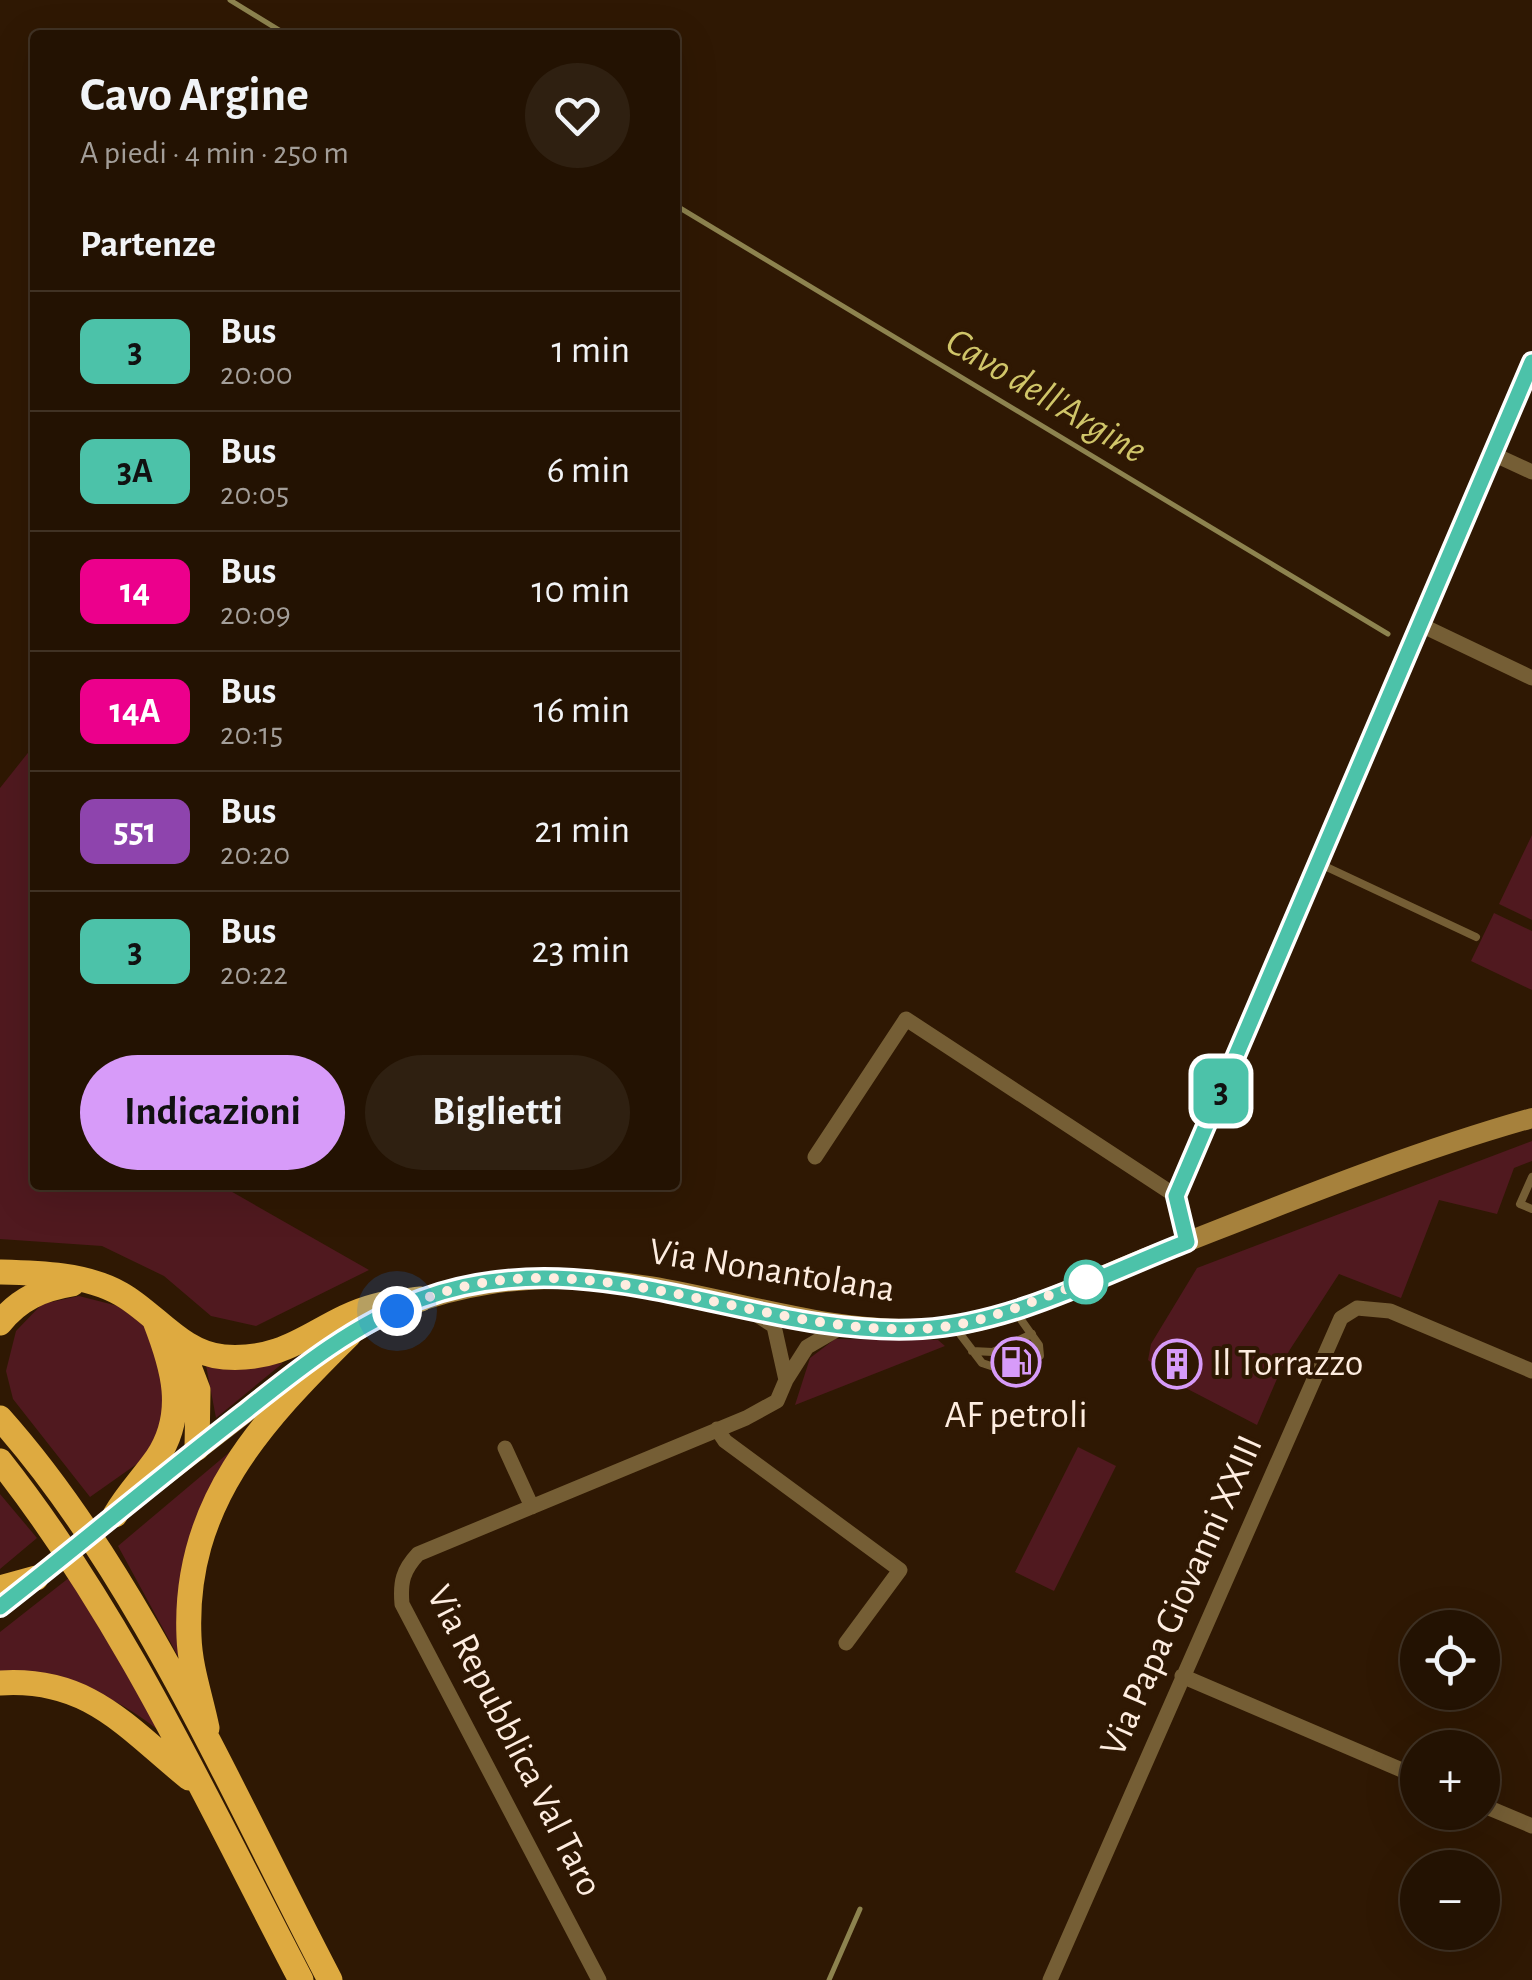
<!DOCTYPE html>
<html lang="it">
<meta charset="utf-8">
<style>
:root{--surface:#231202;--page:#2f2011;--text:#f1f3f6;--muted:#a39e99;--line:#403224;--accent:#d79bf9}
body{margin:0;font-family:"Alegreya Sans",sans-serif;background:var(--page);color:var(--text);height:100vh;display:flex;flex-direction:column;font-size:38px;white-space:nowrap}
*{box-sizing:border-box;margin:0}
p{font-size:32px;color:var(--muted)}
.icon{flex:none;width:55px;height:55px;fill:none;stroke:currentColor;stroke-width:2;stroke-linecap:round;stroke-linejoin:round}
.map{position:relative;flex:1;overflow:hidden}
.drawer{position:absolute;left:30px;top:30px;width:650px;height:1160px;display:flex;flex-direction:column;background:var(--surface);border-radius:10px;box-shadow:0 10px 40px #0002,0 0 0 2px var(--line)}
.drawer>*{flex:none}
.badge{padding:0 20px;border-radius:15px;font-size:35px;line-height:65px}
.tools{position:absolute;left:1400px;top:1610px;display:grid;gap:20px}
.tools a{display:grid;place-items:center;width:100px;height:100px;border-radius:50%;background:var(--surface);box-shadow:0 10px 40px #0002,0 0 0 2px var(--line);font-size:50px}
.you{position:absolute;width:50px;height:50px;margin:-25px;border:8px solid #fff;border-radius:50%;background:#1a73e8;box-shadow:0 0 0 15px #1a73e833}
.map>.badge{position:absolute;translate:-50% -50%;box-shadow:0 0 0 5px #fff}
h2{padding:0 50px;font-size:38px;line-height:90px}
.round{display:grid;place-items:center;flex:none;width:105px;height:105px;border-radius:52px;background:var(--page)}
.overview{display:flex;align-items:center;justify-content:space-between;height:170px;padding:0 50px}
h1{font-size:48px;font-weight:700;line-height:75px}
.action{display:flex;gap:20px;margin-top:auto;padding:20px 50px}
.action a{flex:1;height:115px;border-radius:60px;background:var(--accent);color:#111;font-size:40px;font-weight:700;line-height:115px;text-align:center}
.action a+a{background:var(--page);color:var(--text)}
ul{padding:0;list-style:none}
li{display:flex;align-items:center;gap:30px;height:120px;padding:0 50px;border-top:2px solid var(--line)}
li div{flex:1}
li b{display:block;font-size:38px}
li em{font-style:normal}
li .badge{min-width:110px;font-weight:700;text-align:center}
.map>svg:first-child{display:block}
.green{fill:#50191f}
.lines{fill:none;stroke-linecap:round;stroke-linejoin:round}
.stream{stroke:#8d834f;stroke-width:5}
.service{stroke:#755e35;stroke-width:8}
.minor{stroke:#755e35;stroke-width:15}
.secondary{stroke:#a6813c;stroke-width:20}
.trunk{stroke:#deaa40;stroke-width:25}
.secondary-bridge{stroke:#a6813c;stroke-width:20}
.line-casing{stroke:#fff;stroke-width:22}
.line{stroke:#4cc2a9;stroke-width:15}
.walk{stroke:#feede0;stroke-width:10;stroke-dasharray:0 18}
.stop-dot{fill:#fff;stroke:#4cc2a9;stroke-width:5}
.labels{text-anchor:middle;dominant-baseline:central;stroke-width:8;stroke-linejoin:round;paint-order:stroke}
.street-label{font-size:38px;fill:#feede0;stroke:#2f1803}
.poi-label{font-size:38px;fill:#feede0;stroke:#2f1803;text-anchor:start}
.water-label{font-size:40px;font-style:italic;fill:#d0c569;stroke:#2f1803}
</style>
<div class="map">
<svg width="1532" height="1980" viewBox="0 0 1532 1980">
<rect width="100%" height="100%" fill="#2f1803"/>
<path class="green" d="M 35,744 L 35,1185 L 220,1185 L 369,1270 L 256,1326 L 211,1316 L 164,1276 L 102,1246 L 0,1239 L 0,788 Z
M 1532,835 L 1532,920 L 1499,904 Z
M 1494,913 L 1532,931 L 1532,990 L 1471,961 Z
M 1532,1141 L 1532,1161 L 1514,1168 L 1497,1214 L 1439,1200 L 1401,1298 L 1339,1274 L 1289,1351 L 1257,1425 L 1178,1384 L 1148,1360 L 1151,1344 L 1197,1268 Z
M 79,1296 L 118,1306 L 153,1331 L 171,1398 L 151,1454 L 90,1497 L 13,1399 L 6,1371 L 16,1331 L 42,1304 Z
M 835,1339 L 938,1340 L 945,1346 L 795,1405 L 810,1358 Z
M 205,1360 L 240,1368 L 283,1363 L 216,1418 Z
M 251,1434 L 193,1555 L 191,1680 L 118,1546 Z
M 1078,1447 L 1116,1466 L 1054,1591 L 1015,1572 Z
M 0,1494 L 37,1538 L 0,1569 Z
M 70,1577 L 162,1733 C 108,1690 69,1678 0,1676 L 0,1632 Z"/>
<g class="lines">
<path class="stream" d="M 230,0 L 287,35
M 675,205 L 1388,634
M 829,1980 L 860,1909"/>
<path class="service" d="M 1318,863 L 1476,937
M 1532,1177 L 1520,1204 L 1532,1209
M 957,1330 L 982,1363 L 1009,1372 L 1040,1356 L 1039,1345 L 1017,1314
M 972,1351 L 993,1352 L 1032,1334"/>
<path class="minor" d="M 1493,454 L 1532,472
M 1421,625 L 1532,678
M 815,1157 L 906,1019 L 1176,1196
M 1187,1242 L 1176,1196 L 1532,362
M 751,1311 L 774,1326 L 786,1380 L 807,1347 L 843,1326
M 717,1429 L 725,1441 L 900,1570 L 846,1643
M 505,1448 L 532,1507
M 1182,1676 L 1418,1777
M 1482,1805 L 1532,1826
M 599,1980 L 402,1604 C 400,1582 403,1570 418,1554 L 746,1418 L 777,1401 L 786,1380
M 1050,1980 L 1341,1318 L 1357,1308 L 1390,1311 L 1532,1371"/>
<path class="secondary" d="M 338,1343 C 427,1280 545,1269 650,1286 C 740,1301 826,1331 918,1329 C 999,1327 1075,1286 1148,1257 C 1274,1208 1401,1155 1532,1118
M 132,1501 L 314,1360
M 0,1607 L 31,1583"/>
<path class="trunk" d="M 0,1272 C 39,1273 86,1274 121,1294 C 155,1313 182,1354 224,1357 C 293,1362 318,1321 375,1306 C 390,1302 406,1301 421,1299
M 0,1323 C 19,1299 42,1289 72,1284
M 178,1338 L 198,1390 L 197,1448
M 0,1418 C 136,1570 235,1799 330,1980
M 0,1461 C 124,1618 208,1803 301,1980
M 115,1515 C 127,1494 143,1478 157,1458 C 187,1413 173,1367 155,1321
M 0,1588 L 36,1578
M 0,1683 C 89,1677 127,1728 189,1778
M 207,1728 C 201,1698 190,1668 189,1637 C 183,1504 261,1422 349,1335"/>
<path class="secondary-bridge" d="M 36,1578 L 115,1515"/>
</g>
<g class="lines">
<g class="line-casing">
<path id="line" d="M 0,1607 C 82,1543 161,1476 243,1413 C 297,1370 355,1323 421,1299 C 595,1235 753,1339 922,1329 C 1014,1323 1102,1275 1187,1242 L 1176,1196 L 1532,362"/>
</g>
<use href="#line" class="line"/>
<path class="walk" d="M 397,1311 C 566,1225 745,1335 919,1329 C 980,1327 1030,1301 1086,1282"/>
</g>
<defs>
<g id="fuel-ring" transform="scale(2.5)"><circle r="9.5" fill="#2f1803" stroke="#d79bf9" stroke-width="1.5"/><path d="M-5.5-6h7V0h2V4h1.3V-2.5L3-4.5l.8-.8L6-3V5H2.5V1h-1V6h-7ZM-4.2-4.7v3.2H.2V-4.7Z" fill="#d79bf9"/></g>
<g id="building-ring" transform="scale(2.5)"><circle r="9.5" fill="#2f1803" stroke="#d79bf9" stroke-width="1.5"/><path d="M-4-6H4V6H1V3H-1V6H-4ZM-2.5-4.3h1.7v1.8h-1.7ZM.8-4.3h1.7v1.8H.8ZM-2.5-1h1.7V.8h-1.7ZM.8-1h1.7V.8H.8Z" fill="#d79bf9"/></g>
</defs>
<g fill-rule="evenodd">
<use href="#fuel-ring" x="1016" y="1362"/>
<use href="#building-ring" x="1177" y="1364"/>
</g>
<circle class="stop-dot" cx="1086" cy="1282" r="20"/>
<g class="labels">
<g class="street-label">
<text transform="translate(772 1271) rotate(9)">Via Nonantolana</text>
<text transform="translate(1182 1596) rotate(-66)">Via Papa Giovanni XXIII</text>
<text transform="translate(514 1741) rotate(63)">Via Repubblica Val Taro</text>
</g>
<g class="poi-label">
<text x="1212" y="1364">Il Torrazzo</text>
<text x="1016" y="1416" text-anchor="middle">AF petroli</text>
</g>
<g class="water-label">
<text transform="translate(1046 396) rotate(31)">Cavo dell'Argine</text>
</g>
</g>
</svg>
<div class="tools">
<a><svg class="icon" aria-label="locate" viewBox="0 0 24 24"><circle cx="12" cy="12" r="6"/><path d="M12 2v4M12 18v4M2 12h4M18 12h4"/></svg></a>
<a>+</a>
<a>−</a>
</div>
<div class="you" style="left:397px;top:1311px"></div>
<b class="badge" style="left:1221px;top:1091px;background:#4cc2a9;color:#111">3</b>
<section class="drawer">
<div class="overview"><div><h1>Cavo Argine</h1><p>A piedi · 4 min · 250 m</p></div><a class="round"><svg class="icon" aria-label="heart" viewBox="0 0 24 24"><path d="M12 20l-8-8c-3-5 5-10 8-4 3-6 11-1 8 4z"/></svg></a></div>
<h2>Partenze</h2>
<ul>
<li><span class="badge" style="background:#4cc2a9;color:#111">3</span><div><b>Bus</b><p>20:00</p></div><em>1 min</em></li>
<li><span class="badge" style="background:#4cc2a9;color:#111">3A</span><div><b>Bus</b><p>20:05</p></div><em>6 min</em></li>
<li><span class="badge" style="background:#ec008c;color:#fff">14</span><div><b>Bus</b><p>20:09</p></div><em>10 min</em></li>
<li><span class="badge" style="background:#ec008c;color:#fff">14A</span><div><b>Bus</b><p>20:15</p></div><em>16 min</em></li>
<li><span class="badge" style="background:#8e44ad;color:#fff">551</span><div><b>Bus</b><p>20:20</p></div><em>21 min</em></li>
<li><span class="badge" style="background:#4cc2a9;color:#111">3</span><div><b>Bus</b><p>20:22</p></div><em>23 min</em></li>
</ul>
<div class="action"><a>Indicazioni</a><a>Biglietti</a></div>
</section>
</div>
